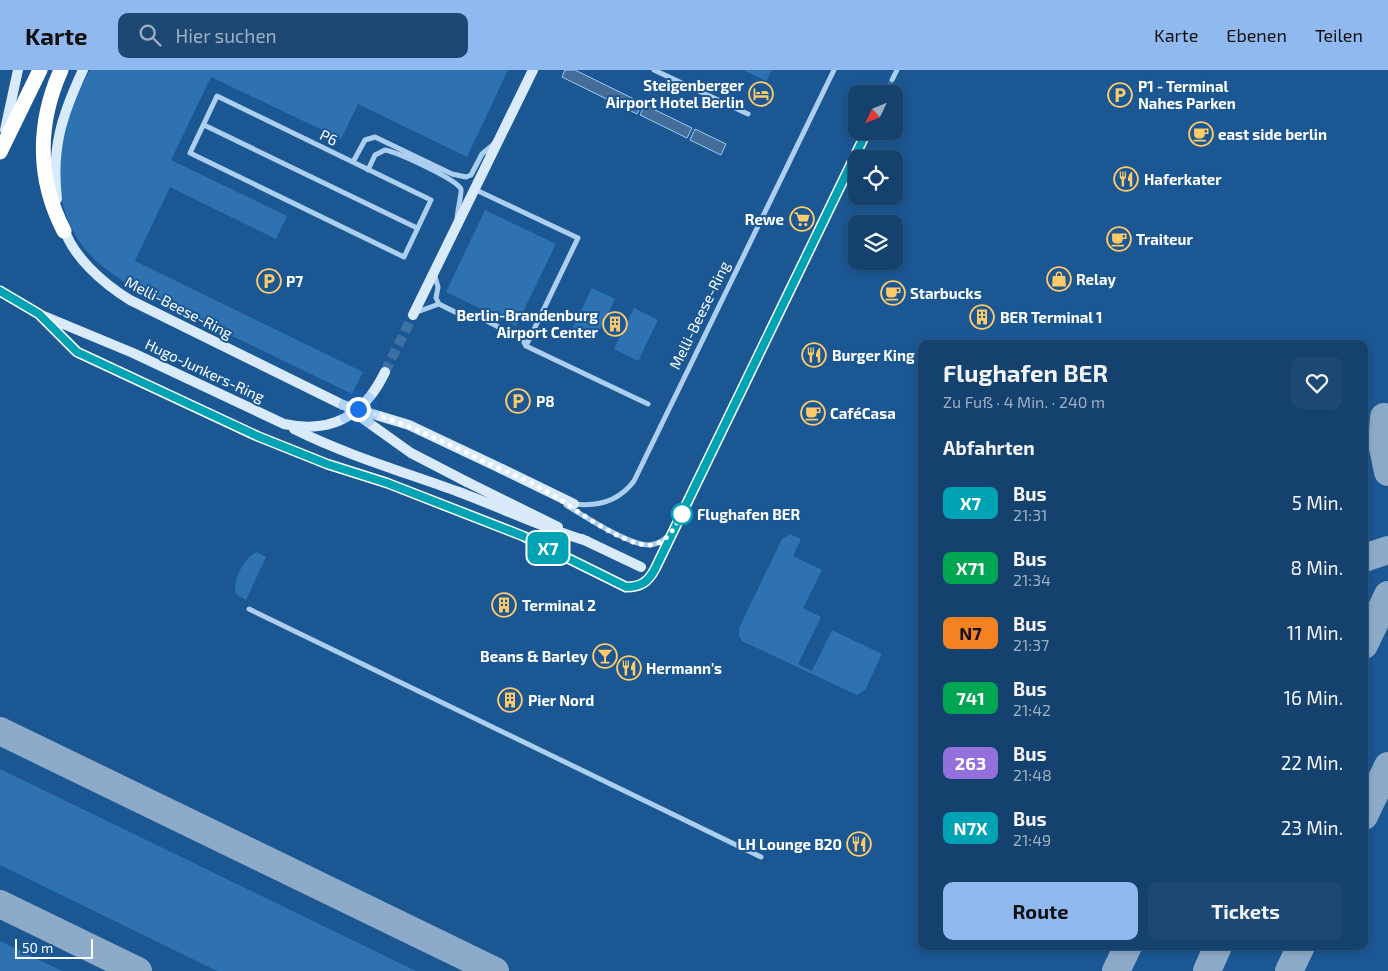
<!DOCTYPE html>
<html lang="de">
<meta charset="utf-8">
<style>
:root{--surface:#14416e;--page:#1d4873;--text:#f1f3f6;--muted:#9dafc2;--line:#335a81;--accent:#90b9f0}
body{margin:0;font-family:"Exo 2",sans-serif;background:var(--page);color:var(--text);height:100vh;display:flex;flex-direction:column;font-size:19px;white-space:nowrap}
*{box-sizing:border-box;margin:0}
p{font-size:16px;color:var(--muted)}
.icon{flex:none;width:28px;height:28px;fill:none;stroke:currentColor;stroke-width:2;stroke-linecap:round;stroke-linejoin:round}
.map{position:relative;flex:1;overflow:hidden}
.details{position:absolute;left:918px;top:270px;width:450px;height:610px;display:flex;flex-direction:column;background:var(--surface);border-radius:10px;box-shadow:0 2px 8px #0003,0 0 0 1px var(--line)}
.details>*{flex:none}
.badge{padding:0 10px;border-radius:8px;font-size:18px;line-height:32px}
.needle{width:32px;rotate:227deg}
.controls{position:absolute;left:848px;top:15px;display:grid;gap:10px}
.controls a{display:grid;place-items:center;width:55px;height:55px;border-radius:10px;background:var(--surface);box-shadow:0 2px 8px #0003,0 0 0 1px var(--line);font-size:25px}
.scale{position:absolute;left:15px;bottom:12px;width:78px;box-sizing:border-box;padding-left:5px;border:2px solid #fff;border-top:0;font-size:14px;line-height:18px;white-space:nowrap;color:#fff;-webkit-text-stroke:4px #1b5793;paint-order:stroke}
.you{position:absolute;width:25px;height:25px;margin:-12px;border:4px solid #fff;border-radius:50%;background:#1a73e8;box-shadow:0 0 0 8px #1a73e833}
.map>.badge{position:absolute;translate:-50% -50%;box-shadow:0 0 0 2px #fff}
h2{padding:0 25px;font-size:19px;line-height:45px}
.round{display:grid;place-items:center;flex:none;width:52px;height:52px;border-radius:10px;background:var(--page)}
.head{display:flex;align-items:center;justify-content:space-between;height:85px;padding:0 25px}
h1{font-size:24px;font-weight:700;line-height:38px}
.action{display:flex;gap:10px;margin-top:auto;padding:10px 25px}
.action a{flex:1;height:58px;border-radius:10px;background:var(--accent);color:#111;font-size:20px;font-weight:700;line-height:58px;text-align:center}
.action a+a{background:var(--page);color:var(--text)}
ul{padding:0;list-style:none}
li{display:flex;align-items:center;gap:15px;height:65px;padding:0 25px}
li div{flex:1}
li b{display:block;font-size:19px}
li em{font-style:normal}
li .badge{min-width:55px;font-weight:700;text-align:center}
header{display:flex;align-items:center;gap:30px;box-sizing:border-box;height:70px;padding:0 25px;background:var(--accent);color:#111}
header strong{font-size:24px}
nav{display:flex;gap:28px;margin-inline-start:auto;font-size:18px}
.search{width:350px;height:45px;background:var(--page);display:flex;align-items:center;gap:12px;box-sizing:border-box;padding:0 18px;border-radius:10px;color:var(--muted);font-size:19px}
.map>svg:first-child{display:block}
.green{fill:#2e72b1}
.water{fill:#446e99;stroke:#9fcaf1}
.lines{fill:none;stroke-linecap:round;stroke-linejoin:round}
.taxiway{stroke:#8dabc9;stroke-width:28}
.street-tunnel{stroke:#3d70a3;stroke-width:5;stroke-dasharray:5 2.5;stroke-linecap:butt}
.secondary-tunnel{stroke:#3d70a3;stroke-width:10;stroke-dasharray:10 5;stroke-linecap:butt}
.street{stroke:#acceef;stroke-width:5}
.secondary{stroke:#d9eafb;stroke-width:10}
.highway{stroke:#fff;stroke-width:15}
.secondary-bridge{stroke:#d9eafb;stroke-width:10}
.line-casing{stroke:#fff;stroke-width:11}
.line{stroke:#00a3b4;stroke-width:8}
.walk{stroke:#fff;stroke-width:5;stroke-dasharray:0 9}
.stop-dot{fill:#fff;stroke:#00a3b4;stroke-width:2.5}
.labels{text-anchor:middle;dominant-baseline:central;stroke-width:4;stroke-linejoin:round;paint-order:stroke}
.poi-label{font-size:15px;font-weight:bold;fill:#fff;stroke:#1b5793;text-anchor:start}
.street-label{font-size:15px;fill:#fff;stroke:#1b5793}
.stop-label{font-size:15px;font-weight:bold;fill:#fff;stroke:#1b5793;text-anchor:start}
</style>
<header>
<strong>Karte</strong>
<div class="search"><svg class="icon" aria-label="search" viewBox="0 0 24 24"><circle cx="10" cy="10" r="6"/><path d="M15 15l6 6"/></svg>Hier suchen</div>
<nav><a>Karte</a><a>Ebenen</a><a>Teilen</a></nav>
</header>
<div class="map">
<svg width="1388" height="901" viewBox="0 0 1388 901">
<rect width="100%" height="100%" fill="#1b5793"/>
<path class="green" d="M 90,0 L 508,0 L 467,87 L 358,34 L 341,69 L 211,7 L 171,90 L 287,146 L 276,169 L 170,117 L 135,191 L 363,302 L 352,324 L 135,219 C 117,207 99,196 85,179 C 58,146 52,94 63,55 C 69,36 81,18 90,0 Z
M 743,0 L 772,0 L 766,11 Z
M 485,140 L 556,174 L 516,256 L 446,222 Z
M 592,218 L 615,229 L 595,270 L 572,259 Z
M 634,238 L 658,250 L 638,291 L 614,279 Z
M 790,464 L 801,469 L 793,486 L 822,500 L 803,538 L 821,547 L 798,594 L 812,601 L 832,560 L 882,584 L 865,620 L 857,625 L 742,571 L 739,566 L 739,558 L 782,469 Z
M 257,482 L 266,487 L 246,530 L 236,524 C 232,511 244,487 257,482 Z
M 0,699 L 416,901 L 217,901 L 0,795 Z
M 0,871 L 62,901 L 0,901 Z"/>
<path class="water" d="M 565,0 L 575,0 L 642,33 L 637,44 L 562,7 Z
M 645,35 L 692,58 L 687,68 L 640,45 Z
M 695,59 L 726,74 L 721,85 L 690,70 Z"/>
<g class="lines">
<path class="taxiway" d="M 1384,347 L 1382,373 L 1388,402
M 1364,488 L 1388,480
M 1364,575 L 1388,525
M 0,661 L 495,901
M 1364,746 L 1388,696
M 0,834 L 138,901
M 1116,901 L 1128,876
M 1207,901 L 1218,876
M 1289,901 L 1301,876"/>
<path class="street-tunnel" d="M 886,24 L 892,10
M 728,348 L 867,61"/>
<path class="secondary-tunnel" d="M 385,302 L 413,245"/>
<path class="street" d="M 654,0 L 748,44
M 892,10 L 897,0
M 217,26 L 431,130 L 404,187 L 190,83 Z
M 204,55 L 417,158
M 353,92 L 365,70 L 375,67 L 452,104 L 466,107 L 471,105 L 482,84 L 495,73
M 368,100 L 375,85 L 385,80 C 397,82 456,109 461,119 C 462,122 457,143 457,149
M 474,119 L 578,168 L 526,276
M 434,203 L 438,217 L 436,228 L 439,234
M 417,242 L 439,234 L 467,248 L 479,247 L 522,269 L 526,276 L 648,334
M 574,434 C 598,437 619,431 634,411 L 834,0
M 566,435 C 584,446 630,476 650,475 C 660,474 667,468 673,461 L 728,348
M 249,539 L 761,787"/>
<path class="secondary" d="M 5,60 L 18,0
M 57,129 C 51,78 62,45 83,0
M 63,155 C 71,186 104,214 130,230 L 343,335
M 0,221 L 39,244 L 133,283 L 284,354 C 332,364 364,346 385,302
M 413,245 L 533,0
M 294,359 C 346,385 404,402 459,422 C 502,438 543,458 587,471
M 502,399 L 574,434
M 467,412 L 558,457
M 582,469 L 641,497"/>
<path class="highway" d="M 61,0 C 37,54 37,109 64,161
M 0,82 L 40,0"/>
<path class="secondary-bridge" d="M 343,335 L 409,355 L 502,399
M 348,338 L 411,383 L 467,412"/>
</g>
<g class="lines">
<g class="line-casing">
<path id="line" d="M 0,221 L 39,244 L 77,282 L 257,366 L 327,394 L 387,413 L 523,466 L 626,517 C 641,517 648,512 655,499 L 867,61"/>
</g>
<use href="#line" class="line"/>
<path class="walk" d="M 358,339 C 406,353 449,374 494,396 C 510,404 527,410 543,419 C 568,433 621,476 650,475 C 668,474 676,454 682,444"/>
</g>
<defs>
<g id="hotel-ring" transform="scale(1.25)"><circle r="9.5" fill="#1b5793" stroke="#ffca6a" stroke-width="1.5"/><path d="M-6-4.5h1.5V1H6V5H4.5V3h-9V5H-6ZM-4 0a1.8 1.8 0 1 1 3.6 0ZM.5 0V-2.5h3Q6-2.5 6 0Z" fill="#ffca6a"/></g>
<g id="parking-ring" transform="scale(1.25)"><circle r="9.5" fill="#1b5793" stroke="#ffca6a" stroke-width="1.5"/><path d="M-3.5-5.5H1a3.5 3.5 0 0 1 0 7H-1V5.5H-3.5ZM-1-3.4V-.6H.8a1.4 1.4 0 0 0 0-2.8Z" fill="#ffca6a"/></g>
<g id="cafe-ring" transform="scale(1.25)"><circle r="9.5" fill="#1b5793" stroke="#ffca6a" stroke-width="1.5"/><path d="M-5.5-4.5H6V0H3Q3 3.5 0 3.5H-2.5Q-5.5 3.5-5.5 0ZM3-3.2v2h1.7v-2ZM-6 4.5H4V6H-6Z" fill="#ffca6a"/></g>
<g id="restaurant-ring" transform="scale(1.25)"><circle r="9.5" fill="#1b5793" stroke="#ffca6a" stroke-width="1.5"/><path d="M-5-6h1v4h1v-4h1v4h1v-4h1v5L-1.5 .5V6h-2V.5L-5-1ZM5-6V6H3V1.5H1.5Q1.5-4 5-6Z" fill="#ffca6a"/></g>
<g id="supermarket-ring" transform="scale(1.25)"><circle r="9.5" fill="#1b5793" stroke="#ffca6a" stroke-width="1.5"/><path d="M-6-5.5h2.5l.6 2H6L4.5 2H-2.5L-4.4-4H-6ZM-1.5 3.2a1.3 1.3 0 1 0 .1 0ZM3 3.2a1.3 1.3 0 1 0 .1 0Z" fill="#ffca6a"/></g>
<g id="shop-ring" transform="scale(1.25)"><circle r="9.5" fill="#1b5793" stroke="#ffca6a" stroke-width="1.5"/><path d="M-5-2.5h2.3a2.7 3.5 0 0 1 5.4 0H5L5.5 6h-11ZM-1.5-2.5h3a1.5 2.3 0 0 0-3 0Z" fill="#ffca6a"/></g>
<g id="building-ring" transform="scale(1.25)"><circle r="9.5" fill="#1b5793" stroke="#ffca6a" stroke-width="1.5"/><path d="M-4-6H4V6H1V3H-1V6H-4ZM-2.5-4.3h1.7v1.8h-1.7ZM.8-4.3h1.7v1.8H.8ZM-2.5-1h1.7V.8h-1.7ZM.8-1h1.7V.8H.8Z" fill="#ffca6a"/></g>
<g id="bar-ring" transform="scale(1.25)"><circle r="9.5" fill="#1b5793" stroke="#ffca6a" stroke-width="1.5"/><path d="M-6-5H6L.8 .8V4.5H3.5V6h-7V4.5H-.8V.8Z" fill="#ffca6a"/></g>
</defs>
<g fill-rule="evenodd">
<use href="#hotel-ring" x="761" y="24"/>
<use href="#parking-ring" x="1120" y="25"/>
<use href="#cafe-ring" x="1201" y="64"/>
<use href="#restaurant-ring" x="1126" y="109"/>
<use href="#supermarket-ring" x="802" y="149"/>
<use href="#cafe-ring" x="1119" y="169"/>
<use href="#shop-ring" x="1059" y="209"/>
<use href="#parking-ring" x="269" y="211"/>
<use href="#cafe-ring" x="893" y="223"/>
<use href="#building-ring" x="982" y="247"/>
<use href="#building-ring" x="615" y="254"/>
<use href="#restaurant-ring" x="814" y="285"/>
<use href="#parking-ring" x="518" y="331"/>
<use href="#cafe-ring" x="813" y="343"/>
<use href="#building-ring" x="504" y="535"/>
<use href="#bar-ring" x="605" y="586"/>
<use href="#restaurant-ring" x="629" y="598"/>
<use href="#building-ring" x="510" y="630"/>
<use href="#restaurant-ring" x="859" y="774"/>
</g>
<circle class="stop-dot" cx="682" cy="444" r="10"/>
<g class="labels">
<g class="poi-label">
<text x="744" y="15" text-anchor="end">Steigenberger<tspan x="744" dy="17">Airport Hotel Berlin</tspan></text>
<text x="1138" y="16">P1 - Terminal<tspan x="1138" dy="17">Nahes Parken</tspan></text>
<text x="1218" y="64">east side berlin</text>
<text x="1144" y="109">Haferkater</text>
<text x="784" y="149" text-anchor="end">Rewe</text>
<text x="1136" y="169">Traiteur</text>
<text x="1076" y="209">Relay</text>
<text x="286" y="211">P7</text>
<text x="910" y="223">Starbucks</text>
<text x="598" y="245" text-anchor="end">Berlin-Brandenburg<tspan x="598" dy="17">Airport Center</tspan></text>
<text x="1000" y="247">BER Terminal 1</text>
<text x="832" y="285">Burger King</text>
<text x="536" y="331">P8</text>
<text x="830" y="343">CaféCasa</text>
<text x="522" y="535">Terminal 2</text>
<text x="588" y="586" text-anchor="end">Beans &amp; Barley</text>
<text x="646" y="598">Hermann's</text>
<text x="528" y="630">Pier Nord</text>
<text x="842" y="774" text-anchor="end">LH Lounge B20</text>
</g>
<g class="street-label">
<text transform="translate(329 67) rotate(26)">P6</text>
<text transform="translate(179 237) rotate(27)">Melli-Beese-Ring</text>
<text transform="translate(699 245) rotate(-64)">Melli-Beese-Ring</text>
<text transform="translate(205 300) rotate(25)">Hugo-Junkers-Ring</text>
</g>
<g class="stop-label">
<text x="697" y="444">Flughafen BER</text>
</g>
</g>
</svg>
<div class="controls">
<a><svg class="needle" viewBox="-14 -14 28 28"><path d="M0-13l5 13h-10z" fill="#e53935"/><path d="M0 13l5-13h-10z" fill="#9dafc2"/></svg></a>
<a><svg class="icon" aria-label="locate" viewBox="0 0 24 24"><circle cx="12" cy="12" r="6"/><path d="M12 2v4M12 18v4M2 12h4M18 12h4"/></svg></a>
<a><svg class="icon" aria-label="layers" viewBox="0 0 24 24"><path d="M12 4l9 5-9 5-9-5zM3 14l9 5 9-5"/></svg></a>
</div>
<div class="scale">50 m</div>
<div class="you" style="left:358px;top:339px"></div>
<b class="badge" style="left:548px;top:478px;background:#00a3b4;color:#fff">X7</b>
<section class="details">
<div class="head"><div><h1>Flughafen BER</h1><p>Zu Fuß · 4 Min. · 240 m</p></div><a class="round"><svg class="icon" aria-label="heart" viewBox="0 0 24 24"><path d="M12 20l-8-8c-3-5 5-10 8-4 3-6 11-1 8 4z"/></svg></a></div>
<h2>Abfahrten</h2>
<ul>
<li><span class="badge" style="background:#00a3b4;color:#fff">X7</span><div><b>Bus</b><p>21:31</p></div><em>5 Min.</em></li>
<li><span class="badge" style="background:#00a651;color:#fff">X71</span><div><b>Bus</b><p>21:34</p></div><em>8 Min.</em></li>
<li><span class="badge" style="background:#f58220;color:#111">N7</span><div><b>Bus</b><p>21:37</p></div><em>11 Min.</em></li>
<li><span class="badge" style="background:#00a651;color:#fff">741</span><div><b>Bus</b><p>21:42</p></div><em>16 Min.</em></li>
<li><span class="badge" style="background:#9370db;color:#fff">263</span><div><b>Bus</b><p>21:48</p></div><em>22 Min.</em></li>
<li><span class="badge" style="background:#00a3b4;color:#fff">N7X</span><div><b>Bus</b><p>21:49</p></div><em>23 Min.</em></li>
</ul>
<div class="action"><a>Route</a><a>Tickets</a></div>
</section>
</div>
